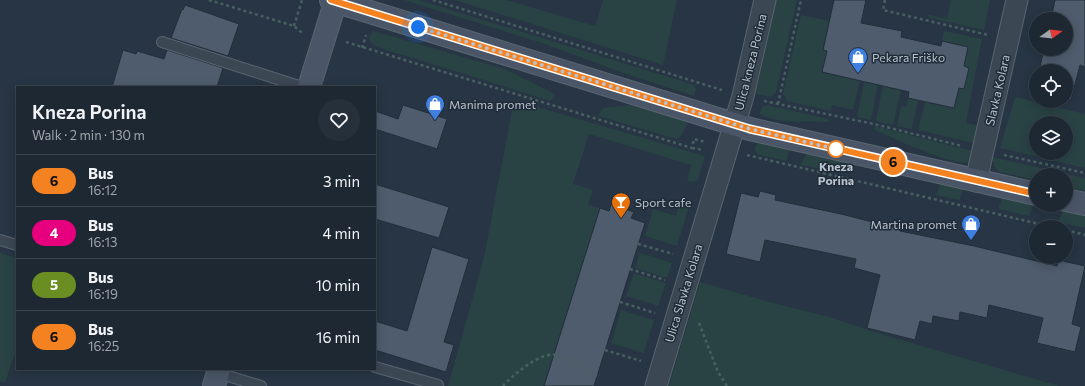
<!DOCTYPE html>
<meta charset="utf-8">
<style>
:root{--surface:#1d2833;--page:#25303b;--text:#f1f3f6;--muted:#a0a6ac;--line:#3b444e}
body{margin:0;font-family:Commissioner,sans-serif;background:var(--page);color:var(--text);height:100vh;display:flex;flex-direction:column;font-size:15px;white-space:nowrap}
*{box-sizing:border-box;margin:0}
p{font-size:13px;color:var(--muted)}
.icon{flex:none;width:22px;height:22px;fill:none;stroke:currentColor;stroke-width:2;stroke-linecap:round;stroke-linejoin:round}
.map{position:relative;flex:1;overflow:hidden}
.sheet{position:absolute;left:16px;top:86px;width:360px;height:284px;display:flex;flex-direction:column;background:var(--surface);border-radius:0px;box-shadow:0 2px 10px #0003,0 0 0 1px var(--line)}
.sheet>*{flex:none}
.badge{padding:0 8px;border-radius:13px;font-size:14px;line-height:26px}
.needle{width:26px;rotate:76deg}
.fabs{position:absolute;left:1029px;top:12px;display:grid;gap:8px}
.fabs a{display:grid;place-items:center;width:44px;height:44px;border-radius:50%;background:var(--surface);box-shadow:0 2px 10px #0003,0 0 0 1px var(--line);font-size:20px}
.you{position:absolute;width:20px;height:20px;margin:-10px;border:3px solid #fff;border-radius:50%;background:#1a73e8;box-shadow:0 0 0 6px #1a73e833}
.map>.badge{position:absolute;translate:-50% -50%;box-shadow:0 0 0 2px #fff}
.round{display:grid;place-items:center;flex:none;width:42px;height:42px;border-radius:21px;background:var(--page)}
.head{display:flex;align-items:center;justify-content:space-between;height:68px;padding:0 16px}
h1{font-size:19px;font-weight:600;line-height:30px}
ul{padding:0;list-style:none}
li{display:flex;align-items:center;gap:12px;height:52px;padding:0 16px;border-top:1px solid var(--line)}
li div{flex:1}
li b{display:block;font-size:15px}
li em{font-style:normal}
li .badge{min-width:44px;font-weight:700;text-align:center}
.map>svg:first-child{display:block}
.green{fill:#294345;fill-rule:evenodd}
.building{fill:#4e5c6d;stroke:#222e3b}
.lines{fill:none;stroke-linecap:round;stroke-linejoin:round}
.service-casing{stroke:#5a6571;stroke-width:12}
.minor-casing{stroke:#5a6571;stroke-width:23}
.secondary-casing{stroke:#5a6571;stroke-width:24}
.path{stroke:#486061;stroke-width:2.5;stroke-dasharray:3 3;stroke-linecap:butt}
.service{stroke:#3c4754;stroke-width:10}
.minor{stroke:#3c4754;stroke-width:21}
.secondary{stroke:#4a5667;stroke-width:22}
.line-casing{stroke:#fff;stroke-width:9}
.line{stroke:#f58220;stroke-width:6}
.walk{stroke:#b9c2cd;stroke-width:4;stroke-dasharray:0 7.2}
.stop-dot{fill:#fff;stroke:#f58220;stroke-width:2}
.labels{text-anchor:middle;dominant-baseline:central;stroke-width:3;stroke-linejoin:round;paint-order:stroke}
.poi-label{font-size:12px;fill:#b9c2cd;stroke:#202c39;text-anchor:start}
.street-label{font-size:12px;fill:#b9c2cd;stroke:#202c39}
.stop-label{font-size:12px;font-weight:bold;fill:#b9c2cd;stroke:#202c39}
</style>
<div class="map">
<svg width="1085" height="386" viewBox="0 0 1085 386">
<rect width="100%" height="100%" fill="#273544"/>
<path class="green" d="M 404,0 L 419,0 L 694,85 L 696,90 L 694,96 L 623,73 L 545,44 Z
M 455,0 L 506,0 L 595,26 L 603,0 L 677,0 L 663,65 Z
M 776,0 L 797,0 L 776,93 L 771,97 L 756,94 Z
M 951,0 L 990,0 L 984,30 L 930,18 L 926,14 L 947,19 Z
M 801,15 L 834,22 L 827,30 L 823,50 L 827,51 L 822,72 L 860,80 L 853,110 L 832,105 L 831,111 L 787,101 L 783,94 Z
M 373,31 L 505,69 L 555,94 L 551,101 L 374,46 L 370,42 L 369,37 Z
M 944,31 L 982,39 L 966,123 L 982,126 L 978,144 L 918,130 L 925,102 L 954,108 L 959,88 L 964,88 L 969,68 L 964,66 L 968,47 L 942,41 Z
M 879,79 L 871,120 L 857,117 L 864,81 Z
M 884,80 L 901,90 L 893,125 L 876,121 Z
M 1015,97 L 1085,114 L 1085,168 L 1000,148 ZM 1036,123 L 1066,123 L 1066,153 L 1036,153 Z
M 908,98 L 918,100 L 912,129 L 897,126 L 901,106 L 906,107 Z
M 514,100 L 705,156 L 698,180 L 693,182 L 687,181 L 691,165 L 589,134 L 573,184 L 593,190 L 588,205 L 600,208 L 544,386 L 448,386 L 484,257 Z
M 631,105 L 688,122 C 685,129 683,137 676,139 L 598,116 L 603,108 Z
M 767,105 L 828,119 L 829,122 C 810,121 776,124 760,114 L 762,106 Z
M 874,126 L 976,152 C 974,155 972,160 969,162 C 956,168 891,137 875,130 Z
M 758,143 L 762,143 L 790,150 L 786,161 L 757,154 L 754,148 Z
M 806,153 L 845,161 L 840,173 L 801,165 Z
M 991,157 L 1085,178 L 1085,191 L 1066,187 L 1066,175 L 1036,175 L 1036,180 L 1000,172 L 995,168 Z
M 941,183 L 964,189 L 959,200 L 936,195 Z
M 1002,198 L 1033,205 L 1029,216 L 998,209 Z
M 680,200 L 687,202 L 689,206 L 677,246 L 645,236 L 653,209 L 676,216 Z
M 1063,211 L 1085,216 L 1085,228 L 1058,222 Z
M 0,253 L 17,258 L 17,348 L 5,383 L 0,381 Z
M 640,253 L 672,263 L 667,278 L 635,268 Z
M 634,273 L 666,283 L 658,306 L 626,296 Z
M 700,282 L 769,302 L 830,317 L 871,331 L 1059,386 L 669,386 Z
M 621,310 L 654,320 L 644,353 L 611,343 Z"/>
<path class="building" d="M 834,0 L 866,0 L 861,23 L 902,31 L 901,37 L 941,46 L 942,41 L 968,47 L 964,66 L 969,68 L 964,89 L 959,88 L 954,108 L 908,98 L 909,92 L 822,72 L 827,51 L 823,50 Z
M 1055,0 L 1085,0 L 1085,67 L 1080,65 L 1071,100 L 1066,99 L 1066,71 L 1039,71 L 1044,49 L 1066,49 L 1066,19 L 1051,19 Z
M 185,5 L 239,24 L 228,56 L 171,38 L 182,9 L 183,10 Z
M 123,50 L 136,54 L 137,51 L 164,59 L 167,50 L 223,68 L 217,87 L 112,87 Z
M 403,105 L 447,119 L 437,149 L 375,129 L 375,111 L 398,119 Z
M 375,184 L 449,207 L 439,238 L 375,219 Z
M 760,191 L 776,195 L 775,200 L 841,214 L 900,229 L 900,231 L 974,246 L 1057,266 L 1058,260 L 1085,266 L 1072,324 L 1081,327 L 1075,352 L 1037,343 L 1043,318 L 989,305 L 987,318 L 960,312 L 959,321 L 933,316 L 932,324 L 920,321 L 915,340 L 867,328 L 880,275 L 854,268 L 856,259 L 765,240 L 760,262 L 726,254 L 741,193 L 758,197 Z
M 611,204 L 634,212 L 631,218 L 645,223 L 594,386 L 544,386 L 600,208 L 609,211 Z
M 432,247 L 469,259 L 444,342 L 454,345 L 446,372 L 375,350 L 375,321 L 407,331 Z"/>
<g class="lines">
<g class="service-casing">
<path id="service" d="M 162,42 L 302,87
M 0,240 L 17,245
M 375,367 L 438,385
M 218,373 L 261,386"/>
</g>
<g class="minor-casing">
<path id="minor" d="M 976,181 L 1017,0
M 656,386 L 743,96 L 765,0"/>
</g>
<g class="secondary-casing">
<path id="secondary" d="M 331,0 L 750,129 L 1036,194
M 309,87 L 336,0
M 1066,200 L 1085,204
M 214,386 L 219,369"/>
</g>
<path class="path" d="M 209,0 L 294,26 L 302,33
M 433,0 L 722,90
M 885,0 L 883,10 L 988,35
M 294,26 L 302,0
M 346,42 L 692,148 L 694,139 L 706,142
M 362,48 L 366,35
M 764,101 L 874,124 L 962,146
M 778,104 L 801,0
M 692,148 L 703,150
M 747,155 L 1052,227
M 1004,155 L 1085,173
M 1066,230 L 1085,235
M 638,244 L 673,254
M 630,269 L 665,280
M 620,302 L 655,313
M 699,323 L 718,372 L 727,386
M 605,350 L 641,361
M 503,386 C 512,376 541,351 555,355 C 568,359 585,370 597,376"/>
<use href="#service" class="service"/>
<use href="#minor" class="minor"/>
<use href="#secondary" class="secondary"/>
</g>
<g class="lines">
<g class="line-casing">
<path id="line" d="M 331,0 L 750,129 L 1036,194"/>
</g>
<use href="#line" class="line"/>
<path class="walk" d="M 418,27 L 750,129 L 840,150 L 836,149"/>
</g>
<defs>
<g id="shop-pin" transform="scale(1)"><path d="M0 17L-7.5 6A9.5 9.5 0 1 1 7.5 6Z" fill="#3f7fe0" stroke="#202c39"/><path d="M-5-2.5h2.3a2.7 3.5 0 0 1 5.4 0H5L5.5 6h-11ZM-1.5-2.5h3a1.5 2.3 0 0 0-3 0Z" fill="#fff"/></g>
<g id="bar-pin" transform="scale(1)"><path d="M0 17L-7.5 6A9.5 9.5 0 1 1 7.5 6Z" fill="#e8710a" stroke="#202c39"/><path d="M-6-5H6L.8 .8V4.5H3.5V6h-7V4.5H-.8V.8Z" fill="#fff"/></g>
</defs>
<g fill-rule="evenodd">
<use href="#shop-pin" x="858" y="57"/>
<use href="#shop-pin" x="435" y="104"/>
<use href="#bar-pin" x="621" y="202"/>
<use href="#shop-pin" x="971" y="224"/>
</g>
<circle class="stop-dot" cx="836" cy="149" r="8"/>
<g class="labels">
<g class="poi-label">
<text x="872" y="57">Pekara Friško</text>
<text x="449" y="104">Manima promet</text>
<text x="635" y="202">Sport cafe</text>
<text x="957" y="224" text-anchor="end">Martina promet</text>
</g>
<g class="street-label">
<text transform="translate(750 62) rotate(-76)">Ulica kneza Porina</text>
<text transform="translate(997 90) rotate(-77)">Slavka Kolara</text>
<text transform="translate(683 293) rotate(-73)">Ulica Slavka Kolara</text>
</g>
<g class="stop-label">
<text x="836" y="166">Kneza<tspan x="836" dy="14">Porina</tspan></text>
</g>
</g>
</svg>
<div class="fabs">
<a><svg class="needle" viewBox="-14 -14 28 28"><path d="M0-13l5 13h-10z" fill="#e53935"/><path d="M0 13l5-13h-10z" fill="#a0a6ac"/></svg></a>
<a><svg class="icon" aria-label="locate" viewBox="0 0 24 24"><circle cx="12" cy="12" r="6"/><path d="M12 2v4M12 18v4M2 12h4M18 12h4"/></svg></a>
<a><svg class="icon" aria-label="layers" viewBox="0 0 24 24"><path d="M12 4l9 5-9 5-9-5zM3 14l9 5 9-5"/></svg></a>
<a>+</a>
<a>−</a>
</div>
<div class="you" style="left:418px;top:27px"></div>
<b class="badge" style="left:893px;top:162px;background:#f58220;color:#111">6</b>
<section class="sheet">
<div class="head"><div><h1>Kneza Porina</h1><p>Walk · 2 min · 130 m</p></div><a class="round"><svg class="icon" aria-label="heart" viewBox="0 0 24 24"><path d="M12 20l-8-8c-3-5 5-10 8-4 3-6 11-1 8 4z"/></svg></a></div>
<ul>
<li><span class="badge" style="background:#f58220;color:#111">6</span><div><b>Bus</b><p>16:12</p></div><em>3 min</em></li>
<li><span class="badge" style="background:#e6007e;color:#fff">4</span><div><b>Bus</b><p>16:13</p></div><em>4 min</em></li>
<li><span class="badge" style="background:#6b8e23;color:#fff">5</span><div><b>Bus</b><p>16:19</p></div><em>10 min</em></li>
<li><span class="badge" style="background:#f58220;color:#111">6</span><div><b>Bus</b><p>16:25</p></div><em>16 min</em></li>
</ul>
</section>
</div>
